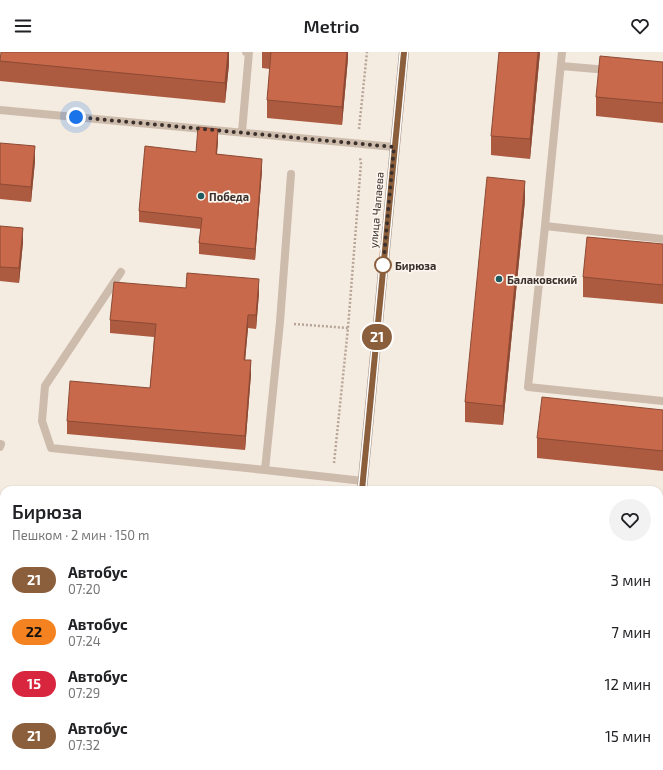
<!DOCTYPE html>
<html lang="ru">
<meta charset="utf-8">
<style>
:root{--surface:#fff;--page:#f2f2f2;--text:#202124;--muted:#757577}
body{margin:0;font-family:"Exo 2",sans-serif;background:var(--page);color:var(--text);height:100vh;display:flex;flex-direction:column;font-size:15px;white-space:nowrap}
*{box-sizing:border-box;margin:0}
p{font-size:13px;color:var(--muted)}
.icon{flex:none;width:22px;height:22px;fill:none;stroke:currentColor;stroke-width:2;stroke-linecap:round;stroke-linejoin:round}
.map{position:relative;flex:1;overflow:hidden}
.details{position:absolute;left:0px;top:434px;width:663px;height:284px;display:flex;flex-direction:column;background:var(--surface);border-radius:12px 12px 0 0;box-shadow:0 1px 3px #0004}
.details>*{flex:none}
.badge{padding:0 8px;border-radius:13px;font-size:14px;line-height:26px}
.you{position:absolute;width:20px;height:20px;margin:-10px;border:3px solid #fff;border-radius:50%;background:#1a73e8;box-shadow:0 0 0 6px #1a73e833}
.map>.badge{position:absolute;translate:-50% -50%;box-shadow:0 0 0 2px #fff}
.round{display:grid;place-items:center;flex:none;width:42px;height:42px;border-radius:21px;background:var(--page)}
.summary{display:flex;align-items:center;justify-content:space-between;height:68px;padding:0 12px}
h1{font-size:19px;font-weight:600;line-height:30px}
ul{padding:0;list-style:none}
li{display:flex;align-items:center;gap:12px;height:52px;padding:0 12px}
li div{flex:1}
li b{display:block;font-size:15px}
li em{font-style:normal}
li .badge{min-width:44px;font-weight:700;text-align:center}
header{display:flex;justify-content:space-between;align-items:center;height:52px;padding:0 12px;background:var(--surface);font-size:18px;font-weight:600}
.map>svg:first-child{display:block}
.green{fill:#b8c4a0}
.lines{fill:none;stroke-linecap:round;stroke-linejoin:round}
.path{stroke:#b9a596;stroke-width:2.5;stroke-dasharray:2 2;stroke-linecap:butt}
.service{stroke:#cdbbac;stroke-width:8}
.tertiary{stroke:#cdbbac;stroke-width:10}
.secondary{stroke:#a18a7d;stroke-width:10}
.wall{fill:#ac5a40}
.shaded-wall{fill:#8c4a34}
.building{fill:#c8694b;stroke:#8c4a34}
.line-casing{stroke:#fff;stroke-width:9}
.line{stroke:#8b5e3c;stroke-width:6}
.walk{stroke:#3b302b;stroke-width:4;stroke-dasharray:0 7.2}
.poi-dot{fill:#1f5a5e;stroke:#fbf5ee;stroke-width:1.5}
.stop-dot{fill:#fff;stroke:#8b5e3c;stroke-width:2}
.labels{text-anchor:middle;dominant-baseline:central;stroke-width:3.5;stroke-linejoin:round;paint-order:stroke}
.poi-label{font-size:11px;font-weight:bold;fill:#3b302b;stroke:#fbf5ee;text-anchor:start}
.street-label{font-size:11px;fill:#3b302b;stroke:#fbf5ee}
.stop-label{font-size:11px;font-weight:bold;fill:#3b302b;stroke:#fbf5ee;text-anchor:start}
</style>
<header><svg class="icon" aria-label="menu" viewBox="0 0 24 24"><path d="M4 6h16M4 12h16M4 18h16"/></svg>Metrio<svg class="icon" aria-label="heart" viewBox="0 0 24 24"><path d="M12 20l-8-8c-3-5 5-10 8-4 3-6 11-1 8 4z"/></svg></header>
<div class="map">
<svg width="663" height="718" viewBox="0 0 663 718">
<rect width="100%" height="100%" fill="#f4ebe1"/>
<path class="green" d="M 659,681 L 663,682 L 663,718 L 552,718 L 551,714 L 659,714 Z"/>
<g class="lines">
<path class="path" d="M 359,77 L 367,0
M 294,272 L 348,276
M 334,411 L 348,276 L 361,111 L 360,106
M 659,492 L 663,493
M 659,666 L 663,666
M 300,718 L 300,714
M 376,718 L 376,714"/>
<path class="service" d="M 562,0 L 545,174 L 528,335 L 663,349
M 561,14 L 608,18
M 0,58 L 394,95
M 242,80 L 249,0 L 246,0
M 291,122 L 280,270 L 265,418 L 363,429
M 545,174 L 663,187
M 121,220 L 45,334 L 42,369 L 51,396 L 265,418
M 0,395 L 1,392
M 0,655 L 4,655
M 0,686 L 4,687
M 187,718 L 187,714"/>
<path class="tertiary" d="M 333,718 L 334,714"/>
<path class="secondary" d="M 362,438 L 404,0
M 659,607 L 663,607"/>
</g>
<path class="wall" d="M 229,0 L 229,12 L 225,51 L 0,29 L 0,9 Z
M 262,0 L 348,0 L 348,6 L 342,73 L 267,66 L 267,48 L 270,17 L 262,16 Z
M 540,0 L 530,107 L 491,103 L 491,84 Z
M 663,10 L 663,71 L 596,64 L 596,45 Z
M 218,88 L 217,102 L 262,118 L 255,208 L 199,202 L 199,191 L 201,177 L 139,170 L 139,159 Z
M 0,91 L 35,109 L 31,150 L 0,147 Z
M 525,148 L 503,373 L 465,370 L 465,350 Z
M 0,174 L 23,190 L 19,231 L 0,229 Z
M 663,192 L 663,252 L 583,245 L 583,225 Z
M 186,236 L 259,241 L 256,277 L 248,276 L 245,308 L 251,322 L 245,398 L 67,382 L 67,369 L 150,336 L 154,285 L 110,281 L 110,268 Z
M 663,358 L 663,419 L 537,406 L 537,386 Z
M 0,498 L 4,498 L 4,619 L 0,619 Z
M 659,550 L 663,550 L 663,576 L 659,576 Z"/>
<path class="shaded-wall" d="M 228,0 L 229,0 L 229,12 L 225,51 L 225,31 Z
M 347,0 L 348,0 L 348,6 L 342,73 L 342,55 Z
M 538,0 L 540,0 L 530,107 L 530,87 Z
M 218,77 L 218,88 L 216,113 L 216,102 Z
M 35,94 L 35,109 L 31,150 L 31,135 Z
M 262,107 L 262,118 L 255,208 L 255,197 Z
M 525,129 L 525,148 L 503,373 L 503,354 Z
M 23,176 L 23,190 L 19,231 L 19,216 Z
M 259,227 L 259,241 L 256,277 L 256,263 Z
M 248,263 L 248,276 L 244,321 L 244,308 Z
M 251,308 L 251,322 L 245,398 L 245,384 Z"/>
<path class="building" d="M 1,0 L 228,0 L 225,31 L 0,9 Z
M 271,0 L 347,0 L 342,55 L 267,48 Z
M 499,0 L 538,0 L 530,87 L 491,84 Z
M 600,4 L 663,10 L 663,51 L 596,45 Z
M 198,75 L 218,77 L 216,102 L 262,107 L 255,197 L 199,191 L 202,166 L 139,159 L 145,94 L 196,100 Z
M 0,91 L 35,94 L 31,135 L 0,132 Z
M 487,125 L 525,129 L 503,354 L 465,350 Z
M 0,174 L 23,176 L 19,216 L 0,215 Z
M 587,185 L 663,192 L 663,233 L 583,225 Z
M 187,221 L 259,227 L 256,263 L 248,263 L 244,308 L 251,308 L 245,384 L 67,369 L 70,329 L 150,336 L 156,272 L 110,268 L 114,230 L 186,236 Z
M 542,345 L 663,358 L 663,399 L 537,386 Z
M 0,498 L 4,498 L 4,607 L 0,607 Z
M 659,550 L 663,550 L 663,568 L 659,568 Z
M 4,707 L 4,714 L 138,714 L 138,718 L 3,718 Z
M 395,714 L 495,714 L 494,718 L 395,718 Z"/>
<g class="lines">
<g class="line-casing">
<path id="line" d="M 362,438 L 404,0"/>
</g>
<use href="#line" class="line"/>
<path class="walk" d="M 76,65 L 394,95 L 383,216 L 383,213"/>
</g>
<g class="poi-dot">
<circle cx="201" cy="144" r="4"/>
<circle cx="499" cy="227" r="4"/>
</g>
<circle class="stop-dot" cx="383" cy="213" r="8"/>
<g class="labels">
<g class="poi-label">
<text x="209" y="144">Победа</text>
<text x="507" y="227">Балаковский</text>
</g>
<g class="street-label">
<text transform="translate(376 158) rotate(-85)">улица Чапаева</text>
</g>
<g class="stop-label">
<text x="395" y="213">Бирюза</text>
</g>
</g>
</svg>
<div class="you" style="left:76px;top:65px"></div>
<b class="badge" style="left:377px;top:285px;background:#8b5e3c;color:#fff">21</b>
<section class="details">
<div class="summary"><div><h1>Бирюза</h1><p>Пешком · 2 мин · 150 m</p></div><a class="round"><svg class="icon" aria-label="heart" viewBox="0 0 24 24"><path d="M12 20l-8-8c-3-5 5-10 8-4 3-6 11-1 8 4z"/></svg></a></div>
<ul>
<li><span class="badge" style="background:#8b5e3c;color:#fff">21</span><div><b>Автобус</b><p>07:20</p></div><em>3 мин</em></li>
<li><span class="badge" style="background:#f58220;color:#111">22</span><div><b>Автобус</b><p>07:24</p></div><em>7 мин</em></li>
<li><span class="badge" style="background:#d7263d;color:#fff">15</span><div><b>Автобус</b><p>07:29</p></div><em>12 мин</em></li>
<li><span class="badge" style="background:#8b5e3c;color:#fff">21</span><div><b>Автобус</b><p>07:32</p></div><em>15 мин</em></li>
</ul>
</section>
</div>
